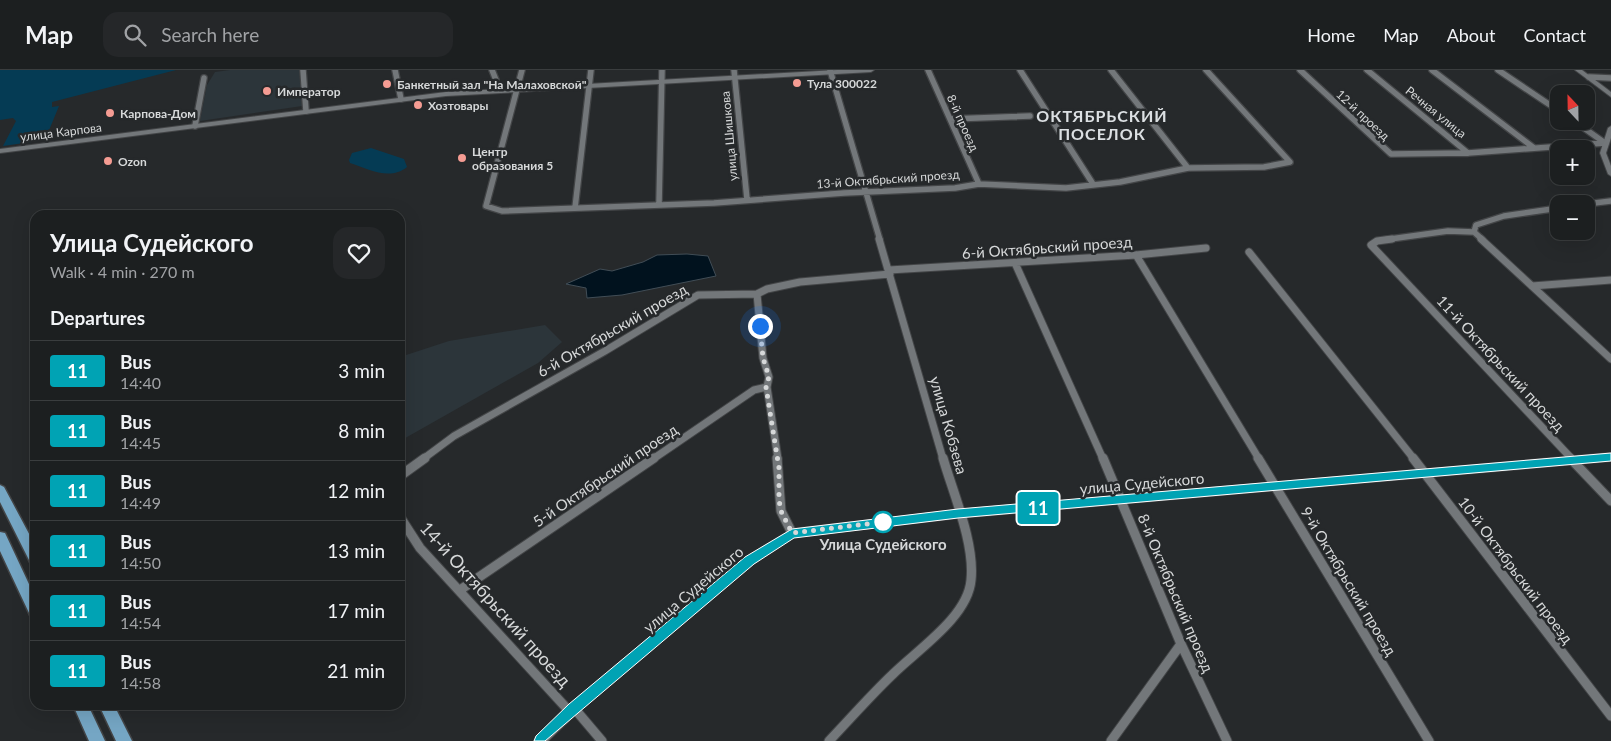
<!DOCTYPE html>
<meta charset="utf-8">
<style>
:root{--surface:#1c1f20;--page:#252729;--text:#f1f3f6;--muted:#a0a2a5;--line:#3a3d3e}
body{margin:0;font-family:Lato,sans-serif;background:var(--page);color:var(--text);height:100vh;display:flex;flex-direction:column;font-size:19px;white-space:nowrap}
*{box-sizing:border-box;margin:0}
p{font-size:16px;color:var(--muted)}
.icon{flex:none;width:28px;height:28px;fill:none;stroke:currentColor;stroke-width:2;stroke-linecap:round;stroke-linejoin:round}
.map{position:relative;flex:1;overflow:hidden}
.details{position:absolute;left:30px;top:140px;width:375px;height:500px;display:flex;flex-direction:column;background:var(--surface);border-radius:15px;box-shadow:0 5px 20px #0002,0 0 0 1px var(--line)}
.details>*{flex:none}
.badge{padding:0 10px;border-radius:4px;font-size:18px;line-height:32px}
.needle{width:32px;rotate:338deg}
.fabs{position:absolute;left:1550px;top:15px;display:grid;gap:10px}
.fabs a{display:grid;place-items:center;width:45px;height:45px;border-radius:10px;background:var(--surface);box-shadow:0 5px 20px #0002,0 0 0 1px var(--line);font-size:25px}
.you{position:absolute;width:25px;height:25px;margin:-12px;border:4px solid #fff;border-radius:50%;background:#1a73e8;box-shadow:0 0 0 8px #1a73e833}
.map>.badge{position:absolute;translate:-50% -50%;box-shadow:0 0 0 2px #fff}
h2{padding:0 20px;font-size:19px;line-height:45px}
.round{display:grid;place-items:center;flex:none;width:52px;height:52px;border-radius:15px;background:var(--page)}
.head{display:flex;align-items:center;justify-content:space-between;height:85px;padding:0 20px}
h1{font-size:24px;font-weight:700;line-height:38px}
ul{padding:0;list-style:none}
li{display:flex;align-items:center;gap:15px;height:60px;padding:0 20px;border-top:1px solid var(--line)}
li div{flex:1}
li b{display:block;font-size:19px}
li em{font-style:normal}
li .badge{min-width:55px;font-weight:700;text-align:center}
header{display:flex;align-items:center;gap:30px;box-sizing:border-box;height:70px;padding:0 25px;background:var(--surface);border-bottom:1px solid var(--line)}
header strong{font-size:24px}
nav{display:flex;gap:28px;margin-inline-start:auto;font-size:18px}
.search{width:350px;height:45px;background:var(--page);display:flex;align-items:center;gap:12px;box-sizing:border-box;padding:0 18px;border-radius:15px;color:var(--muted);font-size:19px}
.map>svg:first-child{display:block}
.built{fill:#2c353a}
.green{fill:#053b54}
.water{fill:#01121e;stroke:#414d56}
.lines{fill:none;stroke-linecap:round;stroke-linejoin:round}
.minor-far2-casing{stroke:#434547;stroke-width:8}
.minor-far1-casing{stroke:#434547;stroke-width:9}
.minor-casing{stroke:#434547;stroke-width:11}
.tertiary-casing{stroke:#434547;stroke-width:2}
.secondary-casing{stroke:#434547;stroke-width:2}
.primary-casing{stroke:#434547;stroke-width:3}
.minor-far2{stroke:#73777a;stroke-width:5.5}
.minor-far1{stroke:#73777a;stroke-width:7}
.minor{stroke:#73777a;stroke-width:9}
.tertiary{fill:#73777a;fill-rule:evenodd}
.secondary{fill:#73777a;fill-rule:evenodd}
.primary{fill:#75a6c4;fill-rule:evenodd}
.line{fill:#00a3b4;stroke:#fff}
.walk{stroke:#d6d8d9;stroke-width:5;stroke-dasharray:0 9}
.poi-dot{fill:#f59c93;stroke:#26292b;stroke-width:2}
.stop-dot{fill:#fff;stroke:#00a3b4;stroke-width:2.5}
.labels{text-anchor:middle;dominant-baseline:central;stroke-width:5;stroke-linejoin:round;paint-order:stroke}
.far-poi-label{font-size:12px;font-weight:bold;fill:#d6d8d9;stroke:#26292b;text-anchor:start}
.far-street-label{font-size:12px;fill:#d6d8d9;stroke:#26292b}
.street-label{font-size:15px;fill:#d6d8d9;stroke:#26292b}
.stop-label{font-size:15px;font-weight:bold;fill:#d6d8d9;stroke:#26292b}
.far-district-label{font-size:16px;font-weight:bold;letter-spacing:1px;fill:#dce0e3;stroke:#26292b}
.near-street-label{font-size:18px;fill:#d6d8d9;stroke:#26292b}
</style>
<header>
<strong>Map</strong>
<div class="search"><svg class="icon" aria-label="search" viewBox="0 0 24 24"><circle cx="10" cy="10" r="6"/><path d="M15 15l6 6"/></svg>Search here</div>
<nav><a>Home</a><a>Map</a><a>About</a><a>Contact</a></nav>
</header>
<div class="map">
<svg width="1611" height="671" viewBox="0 0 1611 671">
<rect width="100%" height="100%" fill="#26292b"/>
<path class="built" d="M 230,0 L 299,0 L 302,36 L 200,51 L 207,15 L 215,2 Z
M 545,255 L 562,272 L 538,293 L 400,371 L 400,287 L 449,271 Z"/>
<path class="green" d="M 0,0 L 176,0 L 52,32 L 52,37 L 59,36 L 45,70 L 3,76 L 16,51 L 13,48 L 0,50 Z
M 371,78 L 404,89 L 407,97 C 390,111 368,99 350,93 L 349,90 L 352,83 Z"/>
<path class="water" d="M 687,184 L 708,186 L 716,206 L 622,225 L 587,228 L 586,218 L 566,214 L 600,199 L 612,201 L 643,192 L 657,185 Z"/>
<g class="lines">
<g class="minor-far2-casing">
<path id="minor-far2" d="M 303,0 L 306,41
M 395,0 L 401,29
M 492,0 L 496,10 L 495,20
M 522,0 L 486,136 L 502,141 L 714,133 L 844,123 L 955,118 L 979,114 L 1066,118 L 1120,112 L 1188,98 L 1264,97 L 1290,92 L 1206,0
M 734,0 L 747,129
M 830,0 L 880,170
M 928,0 L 979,114
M 1020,0 L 1093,114
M 1111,0 L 1188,98
M 1300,0 L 1391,84 L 1468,83 L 1605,73
M 1367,0 L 1468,83
M 1432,0 L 1534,78
M 1498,0 L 1559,41
M 1589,7 L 1611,8
M 950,49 L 1030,46
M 1574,51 L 1605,73
M 195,56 L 204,8
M 659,134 L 662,0
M 1586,134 L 1611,131
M 575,138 L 591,0
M 1474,162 L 1483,170
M 1383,170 L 1448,161 L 1474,162 L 1476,155 L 1504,146 L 1559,138"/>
</g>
<g class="minor-far1-casing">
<path id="minor-far1" d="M 879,169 L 943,389
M 1392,169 L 1377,171 L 1371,175 L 1572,389
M 1481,169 L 1611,289
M 1249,182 L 1414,389
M 1136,185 L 1259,389
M 1015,193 L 1103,389
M 889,200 L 1136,185 L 1206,178
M 1532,216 L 1611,210
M 757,224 L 763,288 L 769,307 L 767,317 L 778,389
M 423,389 L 454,366 L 605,281 L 698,225 L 757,224 L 767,219 L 800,212 L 890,204
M 653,389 L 754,320 L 767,317"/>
</g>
<g class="minor-casing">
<path id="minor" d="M 777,388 L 781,441 L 792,463
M 1103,388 L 1181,574 L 1227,671
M 1258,388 L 1429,671
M 1413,388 L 1611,646
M 1570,388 L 1611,431
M 400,406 L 425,388
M 400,447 L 420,478 L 570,642
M 460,520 L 654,388
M 574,638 L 602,671
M 829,671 C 850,649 870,626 892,605 C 917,580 968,547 971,510 C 975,473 953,423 943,388
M 1111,671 L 1181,574"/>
</g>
<g class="tertiary-casing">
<path id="tertiary" d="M 1575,0 L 1582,0 L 1611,22 L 1611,27 Z
M 1611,56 L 1611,68 L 1606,83 L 1611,96 L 1611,106 L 1608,104 L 1600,83 L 1608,58 Z
M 1611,383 L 1611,391 L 958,448 L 794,467 L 753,494 L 578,642 L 548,671 L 534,671 L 536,667 L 570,634 L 745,488 L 792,459 L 958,440 Z"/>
</g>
<g class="secondary-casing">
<path id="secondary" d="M 837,0 L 874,0 L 871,2 L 446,26 L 0,83 L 0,79 L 446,22 Z"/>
</g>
<g class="primary-casing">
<path id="primary" d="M 0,415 L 4,417 L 35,475 L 35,494 L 30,492 L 0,432 Z
M 0,462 L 5,463 L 35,527 L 35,547 L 30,545 L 0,481 Z
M 73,635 L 88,635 L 105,671 L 89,671 Z
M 99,635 L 114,635 L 132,671 L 116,671 Z"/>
</g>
<use href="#minor-far2" class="minor-far2"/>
<use href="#minor-far1" class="minor-far1"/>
<use href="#minor" class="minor"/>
<use href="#tertiary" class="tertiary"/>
<use href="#secondary" class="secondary"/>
<use href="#primary" class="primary"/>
</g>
<path class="line" d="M 1611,383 L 1611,391 L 958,448 L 794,468 L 754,494 L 578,643 L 545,671 L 534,671 L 536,666 L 569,634 L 745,487 L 792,459 L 958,439 Z"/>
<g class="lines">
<path class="walk" d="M 760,256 L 763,288 L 769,307 L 766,317 L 779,398 L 779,430 L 781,441 L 792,463 L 883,452"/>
</g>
<g class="poi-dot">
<circle cx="797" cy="13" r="5"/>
<circle cx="387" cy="14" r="5"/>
<circle cx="267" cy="21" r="5"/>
<circle cx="418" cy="35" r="5"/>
<circle cx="110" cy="43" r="5"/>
<circle cx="462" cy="88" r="5"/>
<circle cx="108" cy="91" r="5"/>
</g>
<circle class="stop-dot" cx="883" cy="452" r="10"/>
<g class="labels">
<g class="far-poi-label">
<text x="807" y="13">Тула 300022</text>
<text x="397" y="14">Банкетный зал "На Малаховской"</text>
<text x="277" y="21">Император</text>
<text x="428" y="35">Хозтовары</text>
<text x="120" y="43">Карпова-Дом</text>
<text x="472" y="81">Центр<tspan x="472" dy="14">образования 5</tspan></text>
<text x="118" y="91">Ozon</text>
</g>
<g class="far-street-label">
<text transform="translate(1436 42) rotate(39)">Речная улица</text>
<text transform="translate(1363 45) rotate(43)">12-й проезд</text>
<text transform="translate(963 53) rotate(66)">8-й проезд</text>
<text transform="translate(61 62) rotate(-7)">улица Карпова</text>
<text transform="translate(729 66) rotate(-95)">улица Шишкова</text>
<text transform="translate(888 109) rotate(-4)">13-й Октябрьский проезд</text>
</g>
<g class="street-label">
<text transform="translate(1047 177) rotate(-4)">6-й Октябрьский проезд</text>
<text transform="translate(612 260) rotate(-30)">6-й Октябрьский проезд</text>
<text transform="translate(1501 293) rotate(47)">11-й Октябрьский проезд</text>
<text transform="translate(949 355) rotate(74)">улица Кобзева</text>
<text transform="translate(605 405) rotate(-34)">5-й Октябрьский проезд</text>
<text transform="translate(1142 413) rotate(-5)">улица Судейского</text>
<text transform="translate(1516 500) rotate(53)">10-й Октябрьский проезд</text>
<text transform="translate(1349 511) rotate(59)">9-й Октябрьский проезд</text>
<text transform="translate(693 519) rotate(-40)">улица Судейского</text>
<text transform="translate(1176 523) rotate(67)">8-й Октябрьский проезд</text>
</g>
<g class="stop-label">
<text x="883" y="474">Улица Судейского</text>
</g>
<g class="far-district-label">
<text x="1102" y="45">ОКТЯБРЬСКИЙ<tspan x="1102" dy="18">ПОСЕЛОК</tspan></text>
</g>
<g class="near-street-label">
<text transform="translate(496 534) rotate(48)">14-й Октябрьский проезд</text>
</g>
</g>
</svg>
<div class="fabs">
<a><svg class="needle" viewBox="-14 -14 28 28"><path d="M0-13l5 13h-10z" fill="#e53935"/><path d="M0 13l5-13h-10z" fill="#a0a2a5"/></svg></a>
<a>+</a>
<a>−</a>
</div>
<div class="you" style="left:760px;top:256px"></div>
<b class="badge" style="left:1038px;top:438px;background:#00a3b4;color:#fff">11</b>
<section class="details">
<div class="head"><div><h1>Улица Судейского</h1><p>Walk · 4 min · 270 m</p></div><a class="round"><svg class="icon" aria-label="heart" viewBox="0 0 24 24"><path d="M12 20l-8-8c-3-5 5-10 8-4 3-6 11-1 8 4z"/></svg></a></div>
<h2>Departures</h2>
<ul>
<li><span class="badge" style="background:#00a3b4;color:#fff">11</span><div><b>Bus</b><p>14:40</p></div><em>3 min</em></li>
<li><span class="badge" style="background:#00a3b4;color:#fff">11</span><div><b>Bus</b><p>14:45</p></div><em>8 min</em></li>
<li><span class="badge" style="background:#00a3b4;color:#fff">11</span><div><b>Bus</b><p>14:49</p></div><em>12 min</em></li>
<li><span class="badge" style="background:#00a3b4;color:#fff">11</span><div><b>Bus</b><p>14:50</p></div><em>13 min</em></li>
<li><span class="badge" style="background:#00a3b4;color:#fff">11</span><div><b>Bus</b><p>14:54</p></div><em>17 min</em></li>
<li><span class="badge" style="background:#00a3b4;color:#fff">11</span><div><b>Bus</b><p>14:58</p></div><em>21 min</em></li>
</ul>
</section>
</div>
